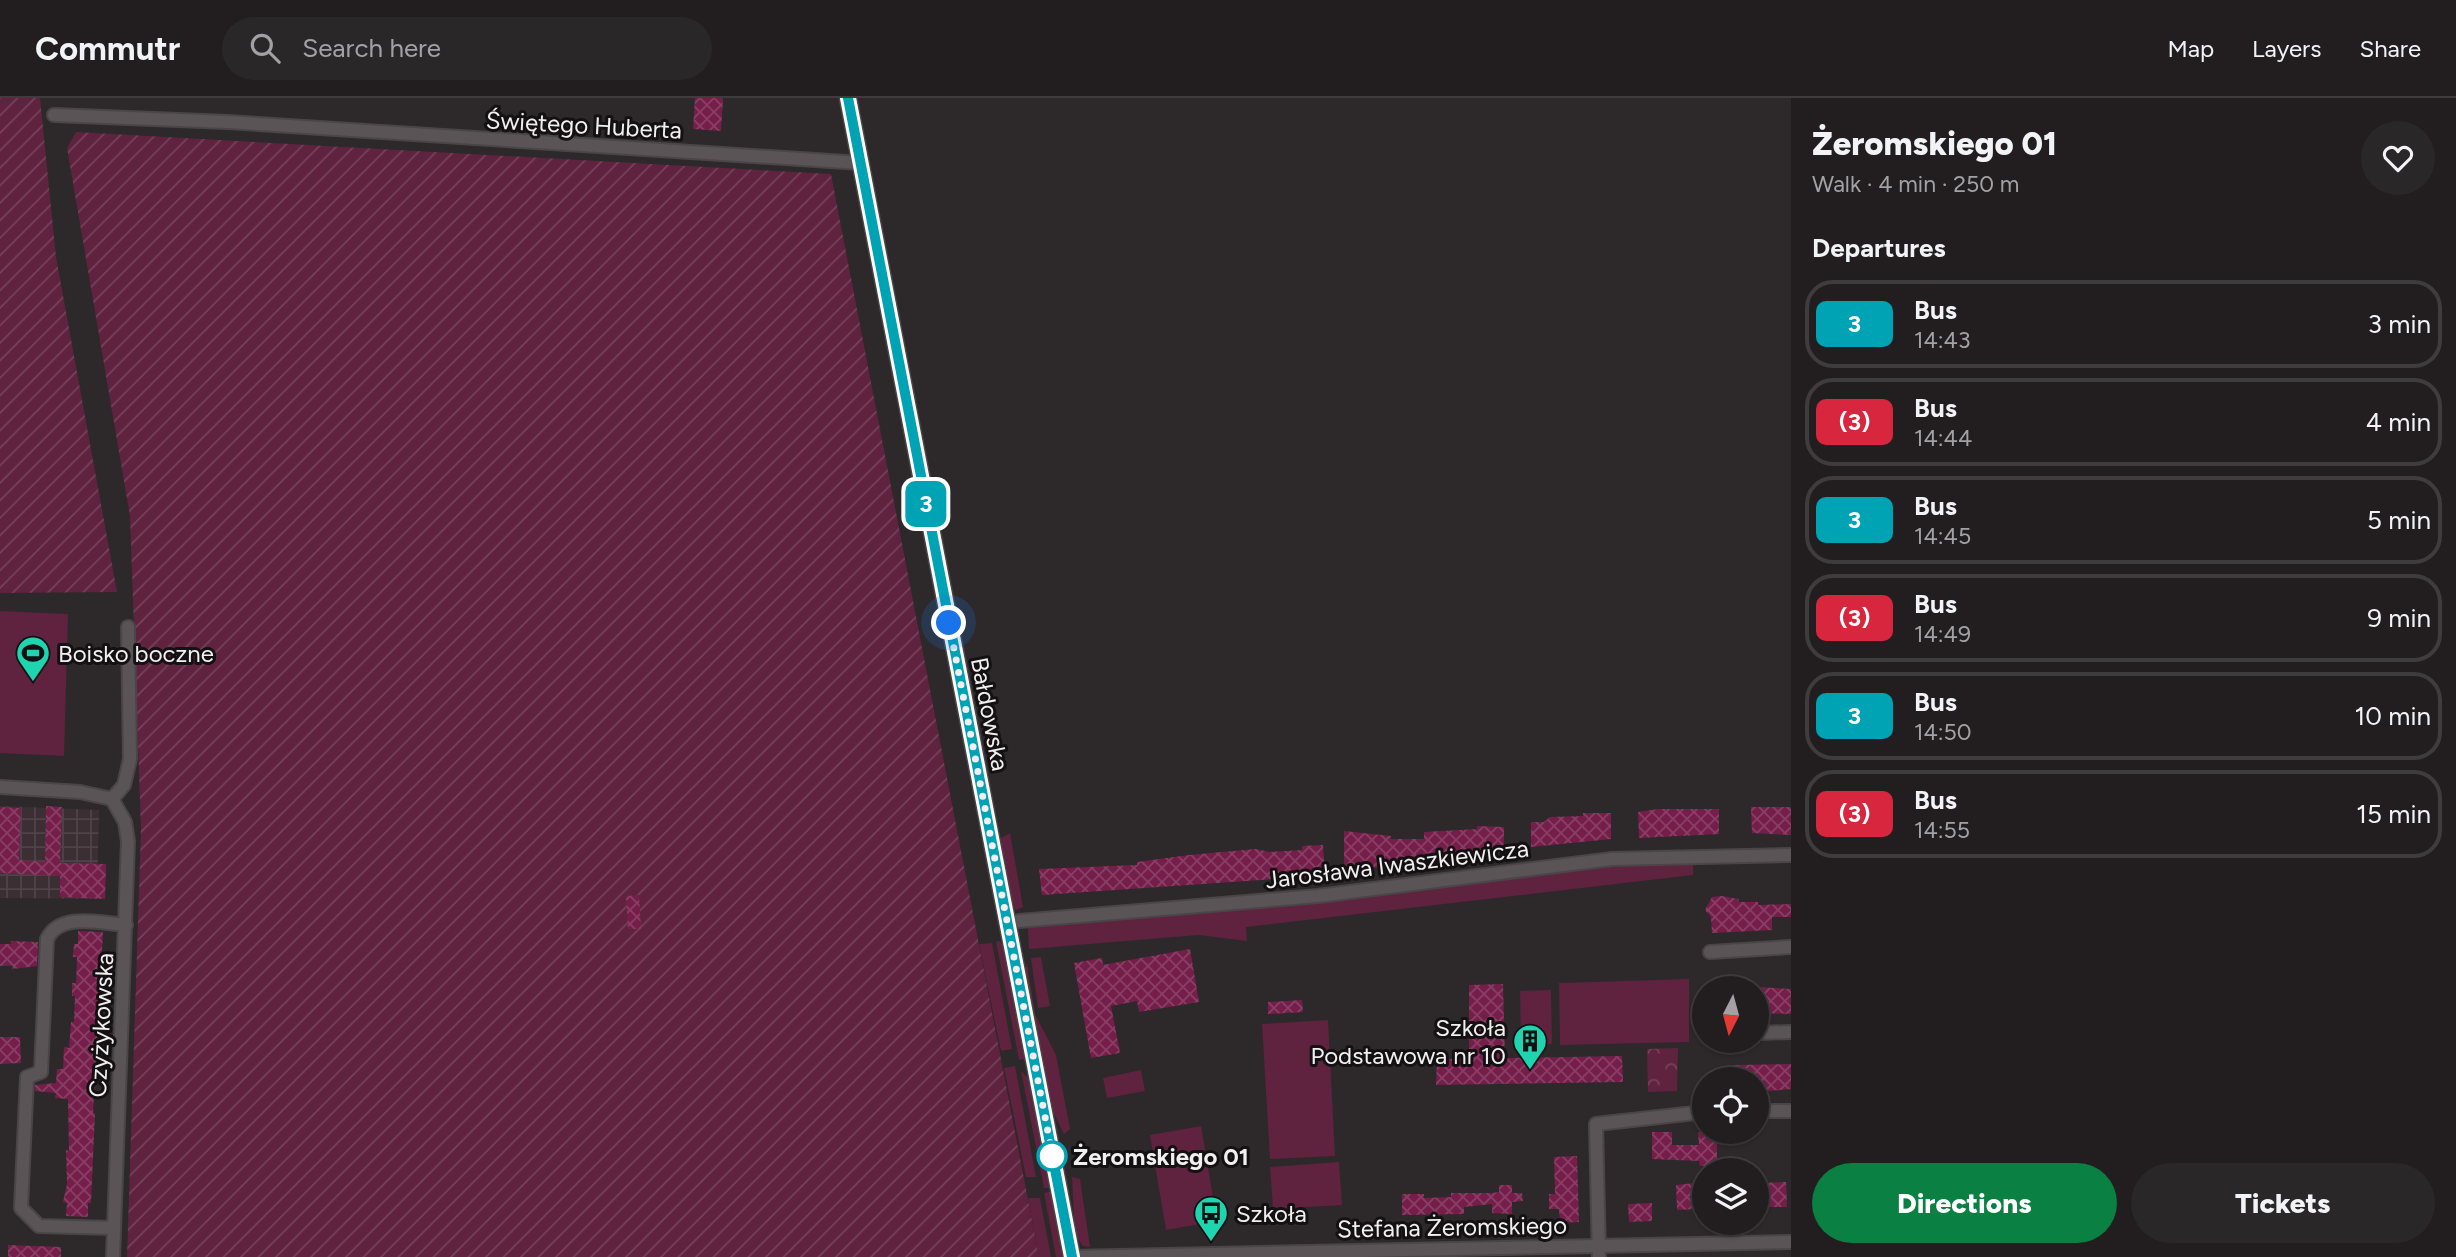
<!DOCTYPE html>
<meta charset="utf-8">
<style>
:root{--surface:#221e20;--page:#2a2729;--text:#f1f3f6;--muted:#a2a2a5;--line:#3f3c3e;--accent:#0b8043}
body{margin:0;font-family:Figtree,sans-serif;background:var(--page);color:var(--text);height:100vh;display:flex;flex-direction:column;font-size:26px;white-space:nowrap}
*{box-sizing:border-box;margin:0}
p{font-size:23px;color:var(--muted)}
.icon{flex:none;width:38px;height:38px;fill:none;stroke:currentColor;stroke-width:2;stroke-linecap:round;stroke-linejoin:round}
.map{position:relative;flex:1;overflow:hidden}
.drawer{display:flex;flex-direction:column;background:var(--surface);width:665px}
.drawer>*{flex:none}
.badge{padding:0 14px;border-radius:10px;font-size:24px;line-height:46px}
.needle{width:46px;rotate:186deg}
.tools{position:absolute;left:1692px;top:878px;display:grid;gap:14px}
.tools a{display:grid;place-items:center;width:77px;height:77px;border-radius:50%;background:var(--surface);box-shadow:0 2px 5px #0004,0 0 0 2px var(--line);font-size:35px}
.you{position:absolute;width:35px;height:35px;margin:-18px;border:5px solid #fff;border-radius:50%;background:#1a73e8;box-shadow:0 0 0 10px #1a73e833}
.map>.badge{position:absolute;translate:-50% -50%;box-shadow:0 0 0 4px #fff}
h2{padding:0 21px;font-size:26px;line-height:63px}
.round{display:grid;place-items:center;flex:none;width:74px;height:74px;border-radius:37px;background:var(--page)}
.head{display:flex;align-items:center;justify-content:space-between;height:119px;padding:0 21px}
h1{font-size:33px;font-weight:800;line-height:52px}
.cta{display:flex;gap:14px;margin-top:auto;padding:14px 21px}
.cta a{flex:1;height:80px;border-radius:42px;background:var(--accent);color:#fff;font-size:28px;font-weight:800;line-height:80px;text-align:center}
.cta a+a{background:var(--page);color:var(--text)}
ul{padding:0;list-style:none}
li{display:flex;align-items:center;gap:21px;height:88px;margin:0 14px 10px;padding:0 7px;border:4px solid var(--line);border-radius:28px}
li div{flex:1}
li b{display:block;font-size:26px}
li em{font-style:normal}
li .badge{min-width:77px;font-weight:700;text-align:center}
header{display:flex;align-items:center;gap:42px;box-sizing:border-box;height:98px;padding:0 35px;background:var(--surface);border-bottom:2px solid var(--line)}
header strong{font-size:33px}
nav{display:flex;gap:38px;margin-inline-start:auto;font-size:24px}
.search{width:490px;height:63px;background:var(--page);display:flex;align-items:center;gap:18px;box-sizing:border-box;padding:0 24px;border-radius:38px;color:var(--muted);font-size:26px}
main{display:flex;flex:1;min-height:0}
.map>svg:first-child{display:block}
.industrial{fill:url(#industrial-grid)}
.grass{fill:#5f223f}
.park{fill:url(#park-crowns)}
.garden{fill:url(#garden-furrows)}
.building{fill:url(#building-cross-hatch)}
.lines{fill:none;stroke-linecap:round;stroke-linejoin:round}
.minor-casing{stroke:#4a4648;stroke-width:16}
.tertiary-casing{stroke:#4a4648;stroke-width:19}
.minor{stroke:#5a5456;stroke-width:12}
.tertiary{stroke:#5a5456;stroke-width:16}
.line-casing{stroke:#fff;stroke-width:16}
.line{stroke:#00a3b4;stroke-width:10}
.walk{stroke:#f3eff1;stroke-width:7;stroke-dasharray:0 12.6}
.stop-dot{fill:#fff;stroke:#00a3b4;stroke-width:3.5}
.labels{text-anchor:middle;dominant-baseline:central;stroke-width:6;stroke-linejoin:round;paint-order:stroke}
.street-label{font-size:24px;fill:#f3eff1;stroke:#141112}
.poi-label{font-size:24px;fill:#f3eff1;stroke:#141112;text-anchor:start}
.stop-label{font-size:24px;font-weight:bold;fill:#f3eff1;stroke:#141112;text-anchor:start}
</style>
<header>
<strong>Commutr</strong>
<div class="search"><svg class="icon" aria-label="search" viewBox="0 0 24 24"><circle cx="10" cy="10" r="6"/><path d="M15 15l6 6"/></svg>Search here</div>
<nav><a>Map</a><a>Layers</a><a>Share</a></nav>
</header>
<main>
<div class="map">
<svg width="1791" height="1159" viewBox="0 0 1791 1159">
<defs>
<pattern id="industrial-grid" width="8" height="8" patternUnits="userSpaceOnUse" patternTransform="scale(1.75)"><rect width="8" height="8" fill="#3b2f34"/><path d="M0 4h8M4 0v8" fill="none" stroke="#4e4348"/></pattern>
<pattern id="park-crowns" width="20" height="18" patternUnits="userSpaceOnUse" patternTransform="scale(1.75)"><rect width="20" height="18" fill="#5f223f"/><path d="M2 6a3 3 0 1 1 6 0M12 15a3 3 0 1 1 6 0" fill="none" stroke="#76425b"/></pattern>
<pattern id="garden-furrows" width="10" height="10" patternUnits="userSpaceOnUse" patternTransform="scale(1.75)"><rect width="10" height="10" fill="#5f223f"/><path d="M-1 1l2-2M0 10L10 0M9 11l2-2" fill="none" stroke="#76425b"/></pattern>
<pattern id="building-cross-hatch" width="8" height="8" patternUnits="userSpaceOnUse" patternTransform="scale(1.75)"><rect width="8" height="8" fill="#751e4a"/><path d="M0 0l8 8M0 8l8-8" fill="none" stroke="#893f65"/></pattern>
</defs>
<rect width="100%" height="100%" fill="#2d282a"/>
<path class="industrial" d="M 0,708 L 99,712 L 97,801 L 0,800 Z"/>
<path class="grass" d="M 0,513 L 68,516 L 64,658 L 0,655 Z
M 1010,735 L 1023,809 L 1016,812 L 1011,804 L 1000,744 L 1001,740 Z
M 1693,765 L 1693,777 L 1246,829 L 1247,843 L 1198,837 L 1029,851 L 1028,830 L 1304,806 L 1600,769 Z
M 1000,843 L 1005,853 L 1025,961 L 1019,962 L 996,844 Z
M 992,845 L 1012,951 L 1001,953 L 979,846 Z
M 1041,859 L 1050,908 L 1038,910 L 1031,860 Z
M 1027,864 L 1035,916 L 1056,957 L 1070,1031 L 1064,1036 L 1051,1009 L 1025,874 Z
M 1689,881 L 1689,944 L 1560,947 L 1559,885 Z
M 1551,892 L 1552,946 L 1521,947 L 1520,893 Z
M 1328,922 L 1335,1058 L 1270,1061 L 1262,926 Z
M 1015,968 L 1036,1079 L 1026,1079 L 1004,970 Z
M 1141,972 L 1145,993 L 1107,1000 L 1103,980 Z
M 1021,973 L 1029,980 L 1050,1090 L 1044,1090 Z
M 1201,1028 L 1217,1123 L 1166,1132 L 1150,1037 Z
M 1339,1064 L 1342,1107 L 1273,1111 L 1270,1069 Z
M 1072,1079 L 1080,1081 L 1090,1149 L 1083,1148 L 1075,1136 Z
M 1053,1093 L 1064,1159 L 1056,1159 L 1044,1095 Z
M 1028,1100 L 1040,1100 L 1051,1159 L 1039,1159 Z"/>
<path class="park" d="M 1678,950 L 1677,993 L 1648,994 L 1647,951 Z"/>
<path class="garden" d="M 0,0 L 40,0 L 56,159 L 117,494 L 0,495 Z
M 76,34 L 831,76 L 1039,1159 L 127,1159 L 141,731 L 130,418 L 67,50 Z"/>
<path class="building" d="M 695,0 L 723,0 L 721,33 L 693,31 Z
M 46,708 L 62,709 L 60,765 L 106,766 L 105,801 L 60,799 L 60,778 L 0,775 L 0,709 L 21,710 L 19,762 L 45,764 Z
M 1751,709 L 1791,709 L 1791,737 L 1752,735 Z
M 1658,711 L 1719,711 L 1719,736 L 1639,740 L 1638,714 Z
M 1583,715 L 1611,715 L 1611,741 L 1531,749 L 1531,724 L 1544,724 L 1550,719 L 1583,718 Z
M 1477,728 L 1504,729 L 1504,754 L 1464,757 L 1465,760 L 1445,760 L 1445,762 L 1404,762 L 1405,766 L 1385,769 L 1344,771 L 1344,733 L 1391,738 L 1391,741 L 1424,741 L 1424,734 L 1477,731 Z
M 1323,747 L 1325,775 L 1306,779 L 1042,797 L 1039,771 L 1137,767 L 1137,764 L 1189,757 L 1256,751 L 1270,754 L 1302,752 L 1302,748 Z
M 639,797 L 641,831 L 628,831 L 626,798 Z
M 1722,798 L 1739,801 L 1739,804 L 1758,804 L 1758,807 L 1791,806 L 1791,819 L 1772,819 L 1772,832 L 1712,835 L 1711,819 L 1705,812 L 1712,799 Z
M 78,833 L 103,834 L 93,1015 L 95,1015 L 91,1105 L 88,1105 L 88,1119 L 66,1118 L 67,1105 L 63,1104 L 67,1086 L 66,1052 L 69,1053 L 68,1001 L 55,1000 L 56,995 L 35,993 L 35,987 L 56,985 L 57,971 L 63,971 L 64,949 L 69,950 L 71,924 L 74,924 L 75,898 L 72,898 L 72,885 L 76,885 L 77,859 L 73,859 L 74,846 L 78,846 Z
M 11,843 L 38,844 L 37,868 L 12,871 L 13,868 L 0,868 L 0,846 L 11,846 Z
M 1190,851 L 1199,904 L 1139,914 L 1137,903 L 1111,908 L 1120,955 L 1091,960 L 1074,865 L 1102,860 L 1103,867 Z
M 1503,886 L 1505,960 L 1622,958 L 1623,984 L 1436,987 L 1437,961 L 1469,961 L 1469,887 Z
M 1757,889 L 1791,891 L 1791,916 L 1757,915 Z
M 1302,902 L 1303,914 L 1268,916 L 1268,904 Z
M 0,939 L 20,939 L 21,965 L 0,966 Z
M 1791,966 L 1791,991 L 1757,994 L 1757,982 L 1734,982 L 1734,967 Z
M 1652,1034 L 1672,1034 L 1672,1047 L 1699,1047 L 1698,1034 L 1717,1034 L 1717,1068 L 1700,1068 L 1699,1063 L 1652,1061 Z
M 1577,1058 L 1579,1124 L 1560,1125 L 1559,1111 L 1549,1111 L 1549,1096 L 1555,1096 L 1554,1059 Z
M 1786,1084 L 1787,1109 L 1765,1109 L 1764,1085 Z
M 1695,1085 L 1696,1111 L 1677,1112 L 1676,1087 Z
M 1499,1087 L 1512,1087 L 1512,1095 L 1522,1095 L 1523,1103 L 1512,1104 L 1512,1116 L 1492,1115 L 1492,1106 L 1464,1109 L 1464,1116 L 1402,1117 L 1402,1096 L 1424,1096 L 1424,1100 L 1451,1099 L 1451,1095 L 1492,1095 L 1499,1094 Z
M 1652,1105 L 1652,1123 L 1629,1124 L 1628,1106 Z
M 8,1147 L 61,1149 L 61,1159 L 8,1159 Z"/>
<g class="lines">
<g class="minor-casing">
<path id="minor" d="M 54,17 L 228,24 L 861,65
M 0,689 L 80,694 L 112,701
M 112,701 L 125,724 L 128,743 L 113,1159
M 112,701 L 124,687 L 130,661 L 128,529
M 1008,824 L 1318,798 L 1612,761 L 1791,757
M 1710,854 L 1791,849
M 1757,935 L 1791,934
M 1757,1013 L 1791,1013
M 113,1130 L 39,1128 L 21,1110 L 27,979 L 41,974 L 47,841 C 60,814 101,825 126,827
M 1072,1159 L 1791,1144
M 1599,1159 L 1596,1026 L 1704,1014"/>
</g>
<g class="tertiary-casing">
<path id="tertiary" d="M 848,0 L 1072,1159"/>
</g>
<use href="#minor" class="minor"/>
<use href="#tertiary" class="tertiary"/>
</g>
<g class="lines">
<g class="line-casing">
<path id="line" d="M 848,0 L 1072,1159"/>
</g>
<use href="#line" class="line"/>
<path class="walk" d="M 949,525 L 1054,1065 L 1052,1058"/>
</g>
<defs>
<g id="stadium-pin" transform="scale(1.75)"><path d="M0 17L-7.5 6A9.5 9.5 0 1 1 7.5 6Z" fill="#1fd5b0" stroke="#141112"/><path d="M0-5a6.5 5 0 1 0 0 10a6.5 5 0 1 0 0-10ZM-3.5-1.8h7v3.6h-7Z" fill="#111"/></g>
<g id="building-pin" transform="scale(1.75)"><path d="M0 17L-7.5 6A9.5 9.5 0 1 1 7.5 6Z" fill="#1fd5b0" stroke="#141112"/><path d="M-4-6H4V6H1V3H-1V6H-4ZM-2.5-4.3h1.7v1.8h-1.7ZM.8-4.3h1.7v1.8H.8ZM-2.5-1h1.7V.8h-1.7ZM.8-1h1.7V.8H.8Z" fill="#111"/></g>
<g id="bus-pin" transform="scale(1.75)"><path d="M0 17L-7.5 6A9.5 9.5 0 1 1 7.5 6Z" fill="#1fd5b0" stroke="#141112"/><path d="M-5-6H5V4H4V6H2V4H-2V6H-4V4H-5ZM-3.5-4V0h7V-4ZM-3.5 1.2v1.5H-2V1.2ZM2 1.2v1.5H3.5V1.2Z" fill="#111"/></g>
</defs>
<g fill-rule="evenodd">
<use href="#stadium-pin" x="33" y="555"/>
<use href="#building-pin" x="1530" y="943"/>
<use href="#bus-pin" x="1211" y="1115"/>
</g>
<circle class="stop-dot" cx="1052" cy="1058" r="14"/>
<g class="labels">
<g class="street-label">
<text transform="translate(584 27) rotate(3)">Świętego Huberta</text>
<text transform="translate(990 616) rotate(79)">Bałdowska</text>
<text transform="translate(1397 766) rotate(-7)">Jarosława Iwaszkiewicza</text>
<text transform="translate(101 927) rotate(-87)">Czyżykowska</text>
<text transform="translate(1452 1129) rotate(-1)">Stefana Żeromskiego</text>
</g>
<g class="poi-label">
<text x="58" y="555">Boisko boczne</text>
<text x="1506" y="929" text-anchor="end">Szkoła<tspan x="1506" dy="28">Podstawowa nr 10</tspan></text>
<text x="1236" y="1115">Szkoła</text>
</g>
<g class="stop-label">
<text x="1073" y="1058">Żeromskiego 01</text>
</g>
</g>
</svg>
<div class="tools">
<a><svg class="needle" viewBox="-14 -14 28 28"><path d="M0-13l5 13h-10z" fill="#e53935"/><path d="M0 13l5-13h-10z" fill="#a2a2a5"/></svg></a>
<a><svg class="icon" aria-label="locate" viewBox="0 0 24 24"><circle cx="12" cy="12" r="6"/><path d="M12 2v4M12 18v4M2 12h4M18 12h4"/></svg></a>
<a><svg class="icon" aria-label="layers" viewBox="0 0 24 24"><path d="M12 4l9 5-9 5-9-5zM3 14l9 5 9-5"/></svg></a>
</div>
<div class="you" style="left:949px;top:525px"></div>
<b class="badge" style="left:926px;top:406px;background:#00a3b4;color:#fff">3</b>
</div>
<section class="drawer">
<div class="head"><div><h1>Żeromskiego 01</h1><p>Walk · 4 min · 250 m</p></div><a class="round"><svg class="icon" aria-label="heart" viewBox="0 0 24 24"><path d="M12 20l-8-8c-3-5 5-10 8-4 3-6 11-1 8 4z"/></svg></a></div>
<h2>Departures</h2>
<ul>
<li><span class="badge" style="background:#00a3b4;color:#fff">3</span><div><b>Bus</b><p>14:43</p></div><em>3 min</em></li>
<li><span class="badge" style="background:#d7263d;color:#fff">(3)</span><div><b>Bus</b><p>14:44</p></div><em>4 min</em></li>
<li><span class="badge" style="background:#00a3b4;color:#fff">3</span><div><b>Bus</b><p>14:45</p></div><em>5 min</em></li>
<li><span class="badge" style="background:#d7263d;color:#fff">(3)</span><div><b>Bus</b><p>14:49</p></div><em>9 min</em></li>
<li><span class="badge" style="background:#00a3b4;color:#fff">3</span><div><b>Bus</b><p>14:50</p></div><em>10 min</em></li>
<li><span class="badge" style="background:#d7263d;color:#fff">(3)</span><div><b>Bus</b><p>14:55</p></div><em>15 min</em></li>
</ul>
<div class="cta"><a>Directions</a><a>Tickets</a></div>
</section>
</main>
